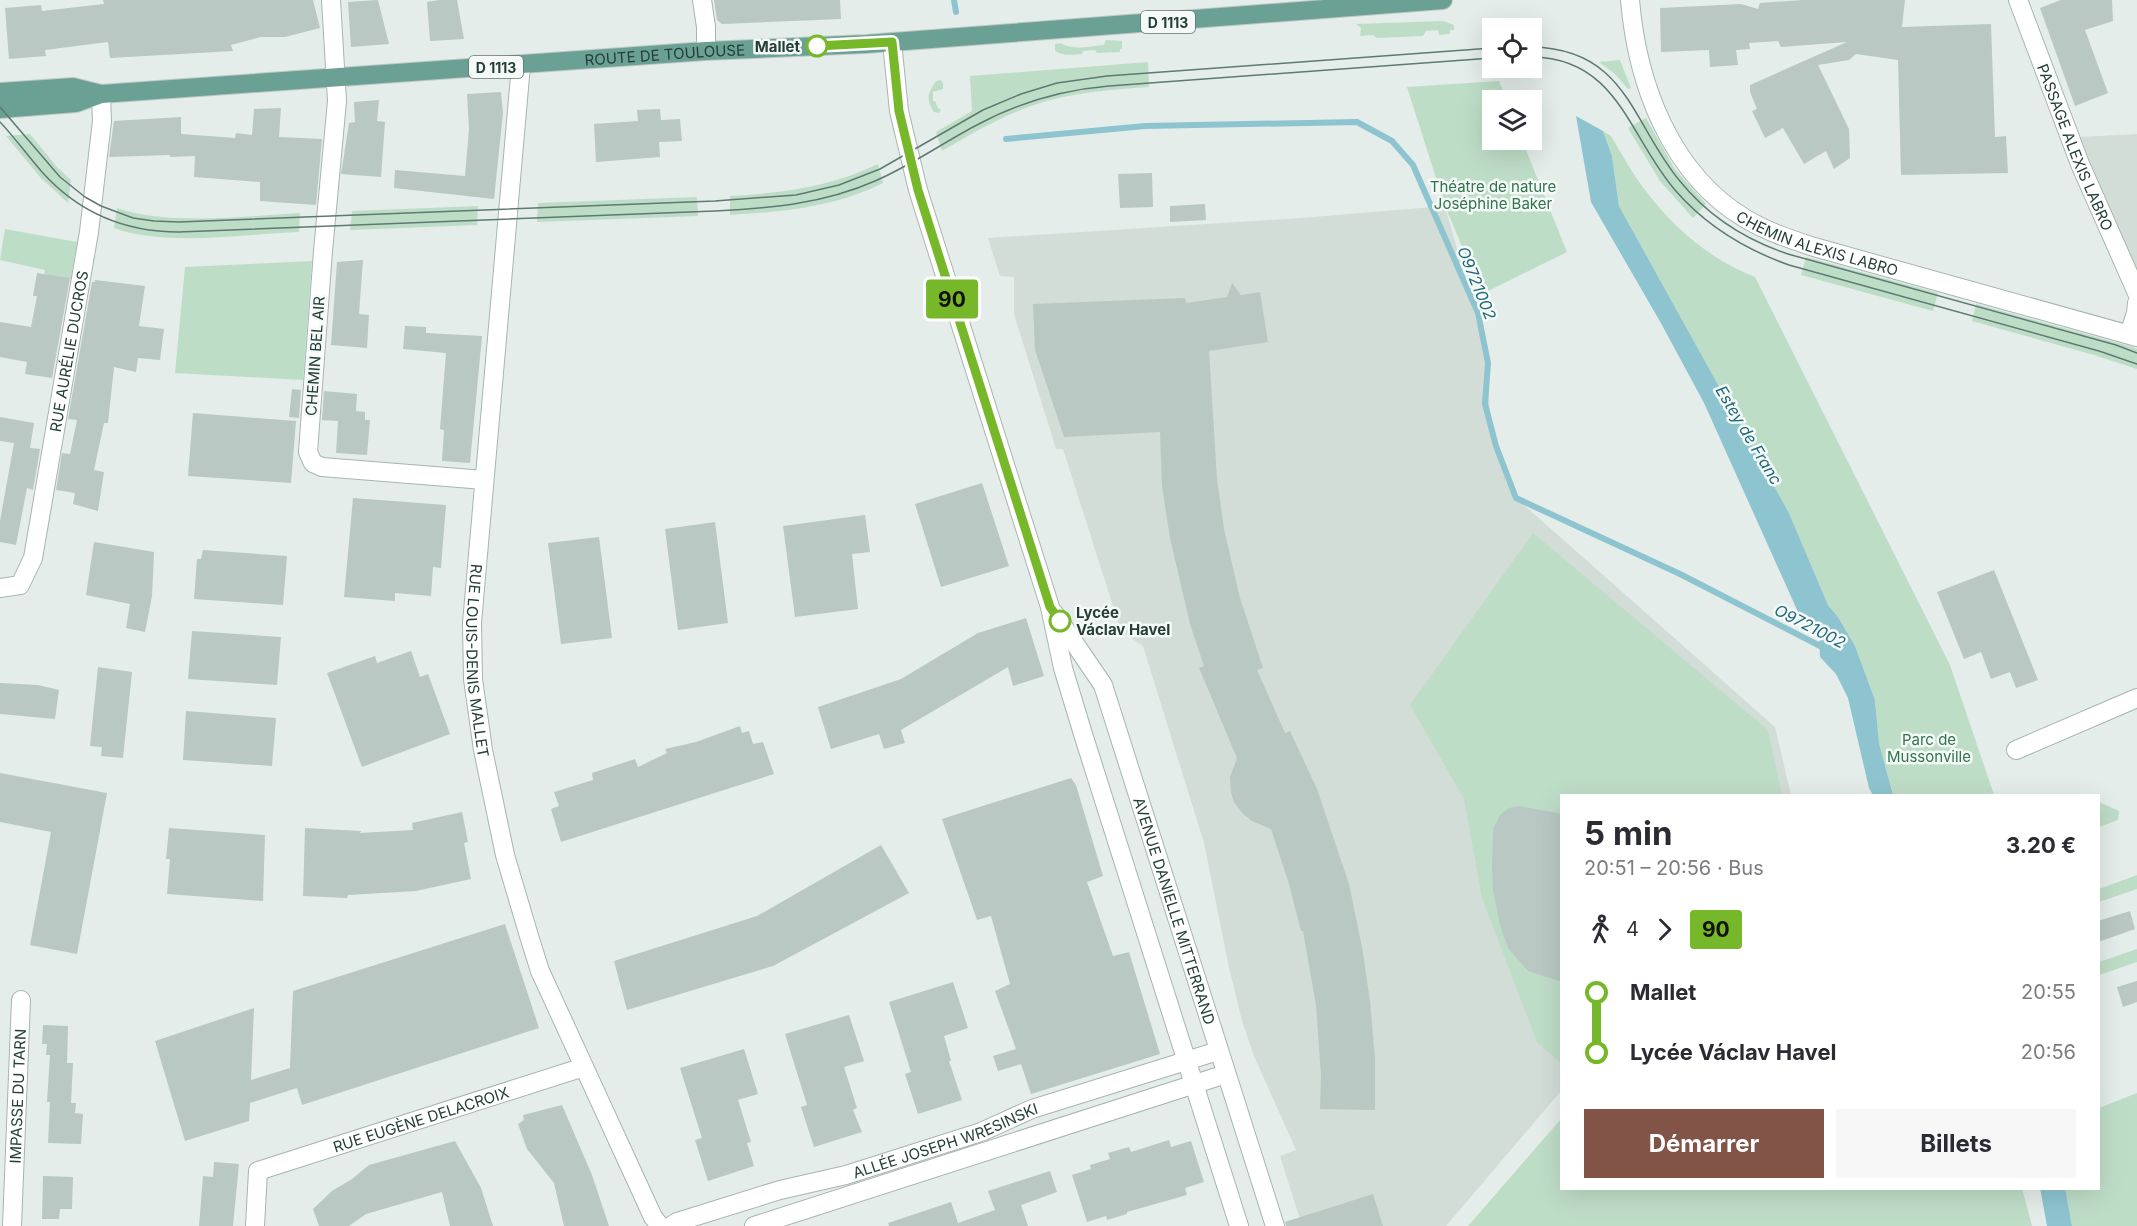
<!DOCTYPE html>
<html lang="fr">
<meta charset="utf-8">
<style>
:root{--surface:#fff;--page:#f7f7f7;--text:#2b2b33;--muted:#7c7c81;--accent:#825448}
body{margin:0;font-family:Inter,sans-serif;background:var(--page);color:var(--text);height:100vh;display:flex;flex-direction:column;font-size:22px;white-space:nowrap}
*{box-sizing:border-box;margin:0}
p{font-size:20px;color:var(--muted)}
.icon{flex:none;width:33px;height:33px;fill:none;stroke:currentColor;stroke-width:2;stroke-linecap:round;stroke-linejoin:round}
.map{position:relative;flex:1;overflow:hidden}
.panel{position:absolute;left:1560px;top:794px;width:540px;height:396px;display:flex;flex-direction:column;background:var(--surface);border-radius:0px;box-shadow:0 6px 24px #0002}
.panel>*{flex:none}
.badge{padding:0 12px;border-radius:4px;font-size:21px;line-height:39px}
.buttons{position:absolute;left:1482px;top:18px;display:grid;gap:12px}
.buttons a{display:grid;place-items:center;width:60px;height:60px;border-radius:0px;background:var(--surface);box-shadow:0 6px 24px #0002;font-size:30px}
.map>.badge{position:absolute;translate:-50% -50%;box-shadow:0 0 0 3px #fff}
.legs{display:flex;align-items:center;gap:9px;height:66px;padding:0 24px;font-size:20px}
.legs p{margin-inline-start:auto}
.head{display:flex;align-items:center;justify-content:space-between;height:102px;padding:0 24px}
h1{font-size:33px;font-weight:700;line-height:45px}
.action{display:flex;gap:12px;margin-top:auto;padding:12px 24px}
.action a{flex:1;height:69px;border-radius:0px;background:var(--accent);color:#fff;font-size:24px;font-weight:700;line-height:69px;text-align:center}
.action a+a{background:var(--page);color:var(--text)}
ul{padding:0 24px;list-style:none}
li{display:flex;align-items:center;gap:21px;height:60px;font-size:22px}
li i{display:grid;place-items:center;width:9px;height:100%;margin:0 8px;background:currentColor}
li i::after{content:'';width:15px;height:15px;margin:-8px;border:4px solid;border-radius:50%;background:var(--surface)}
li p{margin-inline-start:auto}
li:first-child i{background:linear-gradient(#0000 50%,currentColor 0)}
li:last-child i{background:linear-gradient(currentColor 50%,#0000 0)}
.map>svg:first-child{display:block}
.built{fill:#d2ddd8}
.green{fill:#beddc7}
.water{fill:#8ec4d0}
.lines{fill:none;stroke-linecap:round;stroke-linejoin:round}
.stream{stroke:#8ec4d0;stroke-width:6}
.building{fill:#b9c8c2}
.minor-casing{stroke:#a7b5b0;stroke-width:20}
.major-casing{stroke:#c2c9c7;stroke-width:20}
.minor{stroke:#fff;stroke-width:18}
.major{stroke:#6aa194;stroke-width:18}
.tram{stroke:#5f7973;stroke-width:1.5}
.line-1-casing{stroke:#fff;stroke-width:14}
.line-1{stroke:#76b82a;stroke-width:9}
.stop-1-dot{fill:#fff;stroke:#76b82a;stroke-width:3}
.labels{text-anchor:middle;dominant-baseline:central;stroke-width:5;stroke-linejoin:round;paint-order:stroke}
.shield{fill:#f5f9f7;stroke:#637671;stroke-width:1.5}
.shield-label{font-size:14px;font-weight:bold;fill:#243e38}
.stop-label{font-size:15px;font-weight:bold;fill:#243e38;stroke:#f5f9f7;text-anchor:end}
.street-label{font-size:15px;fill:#243e38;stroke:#f5f9f7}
.park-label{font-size:15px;fill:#2f744b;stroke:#f5f9f7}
.water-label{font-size:16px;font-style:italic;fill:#1f6879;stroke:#f5f9f7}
</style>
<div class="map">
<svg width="2137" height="1226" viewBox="0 0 2137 1226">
<rect width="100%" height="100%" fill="#e4ede9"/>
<path class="built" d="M 2137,134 L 2137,291 L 2079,137 Z
M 1445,206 L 1486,353 L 1491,428 L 1516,498 L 1775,727 L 1791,795 L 1562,795 L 1561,1091 L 1446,1226 L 1302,1226 L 1280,1156 L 1296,1150 L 1254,1056 L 1242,1021 L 1228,963 L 1204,843 L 1143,646 L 1121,631 L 1063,449 L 1056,449 L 1014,314 L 1014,277 L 1000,276 L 988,238 L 1301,218 Z"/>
<path class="green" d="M 1443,21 L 1454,25 L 1454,30 L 1450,30 L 1450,34 L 1439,35 L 1438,30 L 1426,31 L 1423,36 L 1377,38 L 1373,35 L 1360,36 L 1361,28 L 1356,24 Z
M 1106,40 L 1122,41 L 1122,49 L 1120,49 L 1120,52 L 1097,53 L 1095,50 L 1083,51 L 1082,54 C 1071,55 1063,56 1055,51 L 1055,44 L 1061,43 C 1073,51 1090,46 1104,45 Z
M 1620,60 L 1631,88 L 1628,89 L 1615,74 L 1599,62 Z
M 1148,62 L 1149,87 C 1111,90 1071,92 1034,105 C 1001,116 971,134 942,151 L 936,132 L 972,111 L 970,76 Z
M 941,80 L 943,83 L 943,89 L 933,92 L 933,101 L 935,101 L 938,108 L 941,110 L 939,113 L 934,112 C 925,99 928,93 936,81 Z
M 1499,81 L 1507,100 L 1492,100 L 1492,140 L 1522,140 L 1567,252 L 1482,294 L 1445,206 L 1407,87 Z
M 1646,118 L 1674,168 L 1706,204 L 1693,218 L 1660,181 L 1628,128 Z
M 1603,131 L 1611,136 C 1623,156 1634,177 1649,195 C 1676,230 1713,261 1755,277 L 1950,665 L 1994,795 L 1893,795 L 1879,743 L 1875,700 L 1855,646 L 1838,617 L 1828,605 L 1789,513 L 1619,206 L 1612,156 Z
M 30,134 L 57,167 L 71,180 L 68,203 L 40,177 L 6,136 Z
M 878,164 L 883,183 C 835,207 783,212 730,215 L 730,196 C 782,193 831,187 878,164 Z
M 697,197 L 698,216 L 537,222 L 538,203 Z
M 478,206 L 477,225 L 350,230 L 352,211 Z
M 117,208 C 168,226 246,216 300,213 L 299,232 C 243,234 167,247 114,228 Z
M 5,229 L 77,242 L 71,279 L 44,274 L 45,270 L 0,260 Z
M 1806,257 L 1938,293 L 1933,311 L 1801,275 Z
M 312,261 L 303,380 L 175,373 L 185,267 Z
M 1976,304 L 2133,347 L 2137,349 L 2137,369 L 2094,355 L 1972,321 Z
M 1533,533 L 1768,730 L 1782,795 L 1562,795 L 1561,1064 L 1537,1042 L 1482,898 L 1464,799 L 1410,705 Z
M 2099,802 L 2119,811 L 2118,820 L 2099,827 Z
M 2137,875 L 2137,889 L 2099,902 L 2099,889 Z
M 2137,949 L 2137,962 L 2099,975 L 2099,962 Z
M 2137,1093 L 2137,1226 L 2072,1226 L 2065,1188 L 2098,1188 L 2099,1108 Z
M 1561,1119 L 1562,1188 L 2022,1188 L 2032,1226 L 1468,1226 Z"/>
<path class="water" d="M 1576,116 L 1603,131 L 1612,156 L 1619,206 L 1789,513 L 1828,605 L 1838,617 L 1855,646 L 1875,700 L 1879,743 L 1893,795 L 1873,795 L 1869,788 L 1848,698 L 1836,674 L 1820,657 L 1819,634 L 1798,612 L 1704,403 L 1662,325 L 1591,202 Z
M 2040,1188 L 2065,1188 L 2072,1226 L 2047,1226 Z"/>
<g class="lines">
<path class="stream" d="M 954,0 L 956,12
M 1006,139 L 1145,126 L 1357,122 L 1392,141 L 1413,165 L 1478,313 L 1488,363 L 1485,404 L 1496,446 L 1516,498 L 1680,574 L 1826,649"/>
</g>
<path class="building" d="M 103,0 L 313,0 L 320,28 L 285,37 L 261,37 L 231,45 L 233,51 L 110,58 L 108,42 L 45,50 L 46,56 L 9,59 L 5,8 L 41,5 L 42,11 L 104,4 Z
M 378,0 L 389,44 L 351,47 L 348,2 Z
M 439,0 L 457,0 L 464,39 L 430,41 L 427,2 Z
M 714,0 L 840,0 L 841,19 L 722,24 L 717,20 Z
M 1803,0 L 1905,0 L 1902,27 L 1991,24 L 1995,137 L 2006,136 L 2008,173 L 1901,175 L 1898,60 L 1856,54 L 1849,60 L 1818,65 L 1849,129 L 1850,158 L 1834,169 L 1826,151 L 1804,164 L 1783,128 L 1765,138 L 1752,111 L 1757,109 L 1750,92 L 1750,85 L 1847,42 L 1781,47 L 1778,41 L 1749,43 L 1750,49 L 1736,50 L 1738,65 L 1710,67 L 1709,50 L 1661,52 L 1660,8 L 1741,4 L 1758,9 L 1760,3 Z
M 2061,0 L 2112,0 L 2113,21 L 2085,30 L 2108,93 L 2075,106 L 2040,8 Z
M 501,92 L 503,113 L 494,199 L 394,188 L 395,170 L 465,176 L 469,129 L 467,94 Z
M 379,100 L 377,121 L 385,122 L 381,177 L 341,174 L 349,123 L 355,122 L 354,102 Z
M 281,108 L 279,137 L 322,139 L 316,205 L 260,201 L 260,182 L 194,177 L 195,156 L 170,157 L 170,155 L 109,157 L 114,121 L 181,117 L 181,134 L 235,138 L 236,133 L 252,135 L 254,109 Z
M 660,109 L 661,120 L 680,119 L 682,141 L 659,142 L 660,157 L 596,162 L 594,124 L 638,121 L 637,110 Z
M 1152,173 L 1153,207 L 1120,208 L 1118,174 Z
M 1205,204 L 1206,220 L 1170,222 L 1170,206 Z
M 363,260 L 359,314 L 369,315 L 367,348 L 331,345 L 337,262 Z
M 37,273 L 70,278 L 52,378 L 25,374 L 27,362 L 0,357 L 0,322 L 31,327 L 37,296 L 33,296 Z
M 95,280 L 145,286 L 139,326 L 164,329 L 160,360 L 138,358 L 136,372 L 114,367 L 108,423 L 104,423 L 94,470 L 104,472 L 98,511 L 73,504 L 75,493 L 56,490 L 62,453 L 70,454 L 77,420 L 68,419 L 92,282 L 95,282 Z
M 1232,283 L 1241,295 L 1260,292 L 1268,342 L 1209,351 L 1217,479 L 1224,529 L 1240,598 L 1263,668 L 1257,670 L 1285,733 L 1290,731 L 1317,789 L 1349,884 L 1362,947 L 1370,1001 L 1375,1058 L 1375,1110 L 1320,1109 L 1321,1075 L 1316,1005 L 1303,931 L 1301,931 L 1289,884 L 1271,829 L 1252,821 L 1243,814 L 1234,802 L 1231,793 L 1230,777 L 1237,758 L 1199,668 L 1204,666 L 1190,624 L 1170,538 L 1162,486 L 1160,432 L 1064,437 L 1035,350 L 1033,304 L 1185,298 L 1186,303 L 1227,297 Z
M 405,326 L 426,327 L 426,333 L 482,336 L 470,463 L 442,461 L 444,430 L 440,429 L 446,353 L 403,349 Z
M 292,389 L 301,390 L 299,418 L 289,417 Z
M 324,391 L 357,394 L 356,411 L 365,412 L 365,420 L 370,420 L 367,455 L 336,453 L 338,421 L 322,420 Z
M 193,413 L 296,421 L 291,483 L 188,476 Z
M 0,417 L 34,423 L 30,448 L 40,449 L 33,490 L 27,488 L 16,545 L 0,542 L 0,521 L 14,443 L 0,441 Z
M 982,483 L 1009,566 L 941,587 L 915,504 Z
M 353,498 L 446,505 L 441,568 L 433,567 L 431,596 L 395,593 L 395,601 L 344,597 Z
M 865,515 L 870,552 L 852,554 L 858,609 L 795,617 L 783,526 Z
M 715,522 L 728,623 L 678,630 L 665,529 Z
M 599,537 L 612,638 L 561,644 L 548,543 Z
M 94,542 L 154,552 L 152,596 L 145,632 L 126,628 L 130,604 L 86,595 Z
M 203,550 L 287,556 L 283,605 L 194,599 L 197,559 L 201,559 Z
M 1994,570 L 2038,680 L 2016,688 L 2010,672 L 1991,679 L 1981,652 L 1964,659 L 1937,592 Z
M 1026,618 L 1044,676 L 1013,686 L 1008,667 L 901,730 L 905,743 L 884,749 L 879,734 L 831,749 L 818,707 L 901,679 L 978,633 Z
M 192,631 L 281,637 L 277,685 L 188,679 Z
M 411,651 L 420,677 L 428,674 L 450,734 L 362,767 L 327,673 L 375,656 L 377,663 Z
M 98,667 L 132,672 L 123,758 L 101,756 L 102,747 L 90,746 Z
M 0,683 L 38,685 L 59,690 L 55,719 L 0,714 Z
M 186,711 L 276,718 L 272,766 L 183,760 Z
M 740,726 L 742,733 L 749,731 L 753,744 L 763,742 L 774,774 L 561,842 L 551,809 L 559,806 L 554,792 L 593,780 L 592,773 L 635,759 L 638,767 L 667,753 L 665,749 L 696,742 Z
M 0,773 L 107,793 L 77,954 L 30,945 L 51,832 L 0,822 Z
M 1071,778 L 1076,785 L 1103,876 L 1087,882 L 1113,956 L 1129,952 L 1160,1054 L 1031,1094 L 1021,1064 L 998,1071 L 993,1056 L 1016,1049 L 995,991 L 1010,984 L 991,916 L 977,920 L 942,819 Z
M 1520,806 L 1562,814 L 1562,982 L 1528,971 L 1508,948 L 1500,925 L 1493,890 L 1492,868 L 1493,829 L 1500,815 L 1509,808 Z
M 462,812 L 468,842 L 464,843 L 471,879 L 416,891 L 348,895 L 347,898 L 303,896 L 305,828 L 361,831 L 360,833 L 413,830 L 412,823 Z
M 169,828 L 265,835 L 263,901 L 167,894 L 170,859 L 166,859 Z
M 881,845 L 909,893 L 773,966 L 627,1010 L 614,961 L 757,916 Z
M 2130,911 L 2135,929 L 2098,942 L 2098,921 Z
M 505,924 L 539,1028 L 302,1105 L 297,1088 L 250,1103 L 249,1121 L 185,1141 L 155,1041 L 254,1008 L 251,1080 L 290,1068 L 293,991 Z
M 2137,981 L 2137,1002 L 2123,1007 L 2117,987 Z
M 953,982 L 968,1028 L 944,1036 L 951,1061 L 949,1061 L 962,1100 L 918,1114 L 905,1074 L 911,1072 L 889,1002 Z
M 849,1015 L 864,1061 L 844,1067 L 857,1108 L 853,1110 L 862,1132 L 814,1147 L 801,1107 L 807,1105 L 785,1034 Z
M 43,1025 L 68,1026 L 67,1063 L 73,1063 L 71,1103 L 76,1103 L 75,1113 L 83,1114 L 81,1144 L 48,1143 L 50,1102 L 47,1102 L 50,1055 L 46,1055 L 47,1044 L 42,1044 Z
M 744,1049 L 758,1094 L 738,1100 L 751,1142 L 747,1143 L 754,1166 L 708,1181 L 695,1140 L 702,1138 L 680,1068 Z
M 562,1105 L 592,1175 L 609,1226 L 564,1226 L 554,1183 L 527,1149 L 518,1124 L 524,1120 L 523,1115 Z
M 1169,1140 L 1171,1147 L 1191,1141 L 1204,1182 L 1185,1188 L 1187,1195 L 1127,1212 L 1127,1214 L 1107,1220 L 1106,1216 L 1087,1222 L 1072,1175 L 1091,1169 L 1090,1165 L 1110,1159 L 1108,1153 L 1129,1147 L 1131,1152 Z
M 455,1141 L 481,1188 L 493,1226 L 450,1226 L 442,1192 L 366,1214 L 349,1226 L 319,1226 L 313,1209 L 332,1191 L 352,1179 L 369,1165 Z
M 214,1162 L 239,1164 L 233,1226 L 199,1226 L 203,1176 L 213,1177 Z
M 1050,1171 L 1057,1192 L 1021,1205 L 1028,1226 L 889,1226 L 888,1223 L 951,1202 L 958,1223 L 995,1210 L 988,1191 Z
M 43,1176 L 73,1177 L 72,1209 L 60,1209 L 59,1219 L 42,1219 Z
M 1373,1194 L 1383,1226 L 1286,1226 L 1285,1222 Z"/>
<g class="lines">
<g class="minor-casing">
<g id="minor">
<path d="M 331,0 L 337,101 L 323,251 L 308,452 L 313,463 L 322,467 L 484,480"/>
<path d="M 702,0 L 706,27 L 706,51"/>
<path id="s1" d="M 1630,0 C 1637,83 1670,174 1746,219 C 1768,232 1790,239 1814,247 L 2137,337"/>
<path id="s2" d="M 2018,0 L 2080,164 L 2137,293"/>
<path d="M 892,42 L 899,111 L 918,190 L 1050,607 L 1063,668 L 1083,734 L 1239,1226"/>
<path id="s3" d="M 521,65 L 472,623 L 473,679 L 483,750 L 505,855 L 529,936 L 540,971 L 653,1217 L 660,1226"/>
<path d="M 2129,334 L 2136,313 L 2137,303"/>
<path id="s4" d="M 0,588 L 20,585 L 33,558 L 89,232 L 102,121 L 101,94"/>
<path id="s5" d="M 1054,613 L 1103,685 L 1275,1226"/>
<path d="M 2016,750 L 2137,698"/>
<path id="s6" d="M 12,1226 L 21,1000"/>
<path id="s7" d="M 255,1226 L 258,1171 L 584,1067"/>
<path id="s8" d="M 671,1226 L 677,1222 L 780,1190 L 846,1175 L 981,1132 L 1032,1109 L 1218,1051"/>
<path d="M 754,1226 L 1226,1074"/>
</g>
</g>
<g class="major-casing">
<g id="major">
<path d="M 0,92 L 73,87 L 101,94"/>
<path id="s9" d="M 0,109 L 76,103 L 101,94 L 706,51 L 866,44 L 1443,0"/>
</g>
</g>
<use href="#minor" class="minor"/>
<use href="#major" class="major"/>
<path class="tram" d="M 1532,47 C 1626,49 1631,121 1679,180 C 1707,215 1746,240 1788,254 L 2116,345 L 2137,353
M 1532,57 C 1618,58 1629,137 1675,190 C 1706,226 1744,249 1789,265 L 2099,351 L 2137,364
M 0,107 L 60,177 L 85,197 L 101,206 L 133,218 L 154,221 L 179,222 L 715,201 L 796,195 L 839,185 L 880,169 L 983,110 L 1021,94 L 1057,83 L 1107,76 L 1492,48
M 0,122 C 15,138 28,156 42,172 C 78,212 125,232 179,232 L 715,211 C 771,208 823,204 875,181 C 910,166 941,144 975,126 C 1017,103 1061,90 1109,86 L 1492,58"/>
</g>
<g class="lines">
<g class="line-1-casing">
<path id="line-1" d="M 817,46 L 892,42 L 899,111 L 918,190 L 1050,607 L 1060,621"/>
</g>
<use href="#line-1" class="line-1"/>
</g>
<g class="stop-1-dot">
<circle cx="817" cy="46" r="10"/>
<circle cx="1060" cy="621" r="10"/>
</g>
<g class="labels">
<g class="shield">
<rect x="1141" y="11" width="54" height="22" rx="4.5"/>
<rect x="469" y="56" width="54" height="22" rx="4.5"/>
</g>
<g class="shield-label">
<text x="1168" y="22">D 1113</text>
<text x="496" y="67">D 1113</text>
</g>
<g class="stop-label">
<text x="800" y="46">Mallet</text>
<text x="1076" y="612" text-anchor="start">Lycée<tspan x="1076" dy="17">Václav Havel</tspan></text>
</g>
<g class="street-label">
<text stroke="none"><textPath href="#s9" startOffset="668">ROUTE DE TOULOUSE</textPath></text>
<text stroke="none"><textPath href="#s2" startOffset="158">PASSAGE ALEXIS LABRO</textPath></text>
<text stroke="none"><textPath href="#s1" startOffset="333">CHEMIN ALEXIS LABRO</textPath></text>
<text stroke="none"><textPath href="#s4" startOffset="260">RUE AURÉLIE DUCROS</textPath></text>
<text transform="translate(315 356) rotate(-86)">CHEMIN BEL AIR</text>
<text stroke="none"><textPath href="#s3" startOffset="598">RUE LOUIS-DENIS MALLET</textPath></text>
<text stroke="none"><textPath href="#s5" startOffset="324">AVENUE DANIELLE MITTERRAND</textPath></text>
<text stroke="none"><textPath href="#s6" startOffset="130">IMPASSE DU TARN</textPath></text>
<text stroke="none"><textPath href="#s7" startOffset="226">RUE EUGÈNE DELACROIX</textPath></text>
<text stroke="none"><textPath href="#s8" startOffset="288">ALLÉE JOSEPH WRESINSKI</textPath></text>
</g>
<g class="park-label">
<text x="1493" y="186">Théatre de nature<tspan x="1493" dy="17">Joséphine Baker</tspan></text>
<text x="1929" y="739">Parc de<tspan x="1929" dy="17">Mussonville</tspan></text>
</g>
<g class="water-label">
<text transform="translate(1477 283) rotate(68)">O9721002</text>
<text transform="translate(1749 435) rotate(59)">Estey de Franc</text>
<text transform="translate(1810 626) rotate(27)">O9721002</text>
</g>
</g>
</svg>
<div class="buttons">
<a><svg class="icon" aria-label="locate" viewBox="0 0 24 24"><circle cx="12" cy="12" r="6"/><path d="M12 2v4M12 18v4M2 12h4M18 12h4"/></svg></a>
<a><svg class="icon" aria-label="layers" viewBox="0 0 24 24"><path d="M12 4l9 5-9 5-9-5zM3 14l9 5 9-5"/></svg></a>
</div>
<b class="badge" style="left:952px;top:299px;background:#76b82a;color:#111">90</b>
<section class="panel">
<div class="head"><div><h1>5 min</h1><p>20:51 – 20:56 · Bus</p></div><b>3.20 €</b></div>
<div class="legs"><svg class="icon" aria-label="walk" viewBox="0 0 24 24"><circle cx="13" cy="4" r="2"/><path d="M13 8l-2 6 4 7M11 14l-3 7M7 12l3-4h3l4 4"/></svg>4<svg class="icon" aria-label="forward" viewBox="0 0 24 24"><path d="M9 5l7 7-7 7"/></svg><b class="badge" style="background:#76b82a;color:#111">90</b></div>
<ul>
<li><i style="color:#76b82a"></i><b>Mallet</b><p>20:55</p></li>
<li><i style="color:#76b82a"></i><b>Lycée Václav Havel</b><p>20:56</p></li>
</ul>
<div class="action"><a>Démarrer</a><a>Billets</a></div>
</section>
</div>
